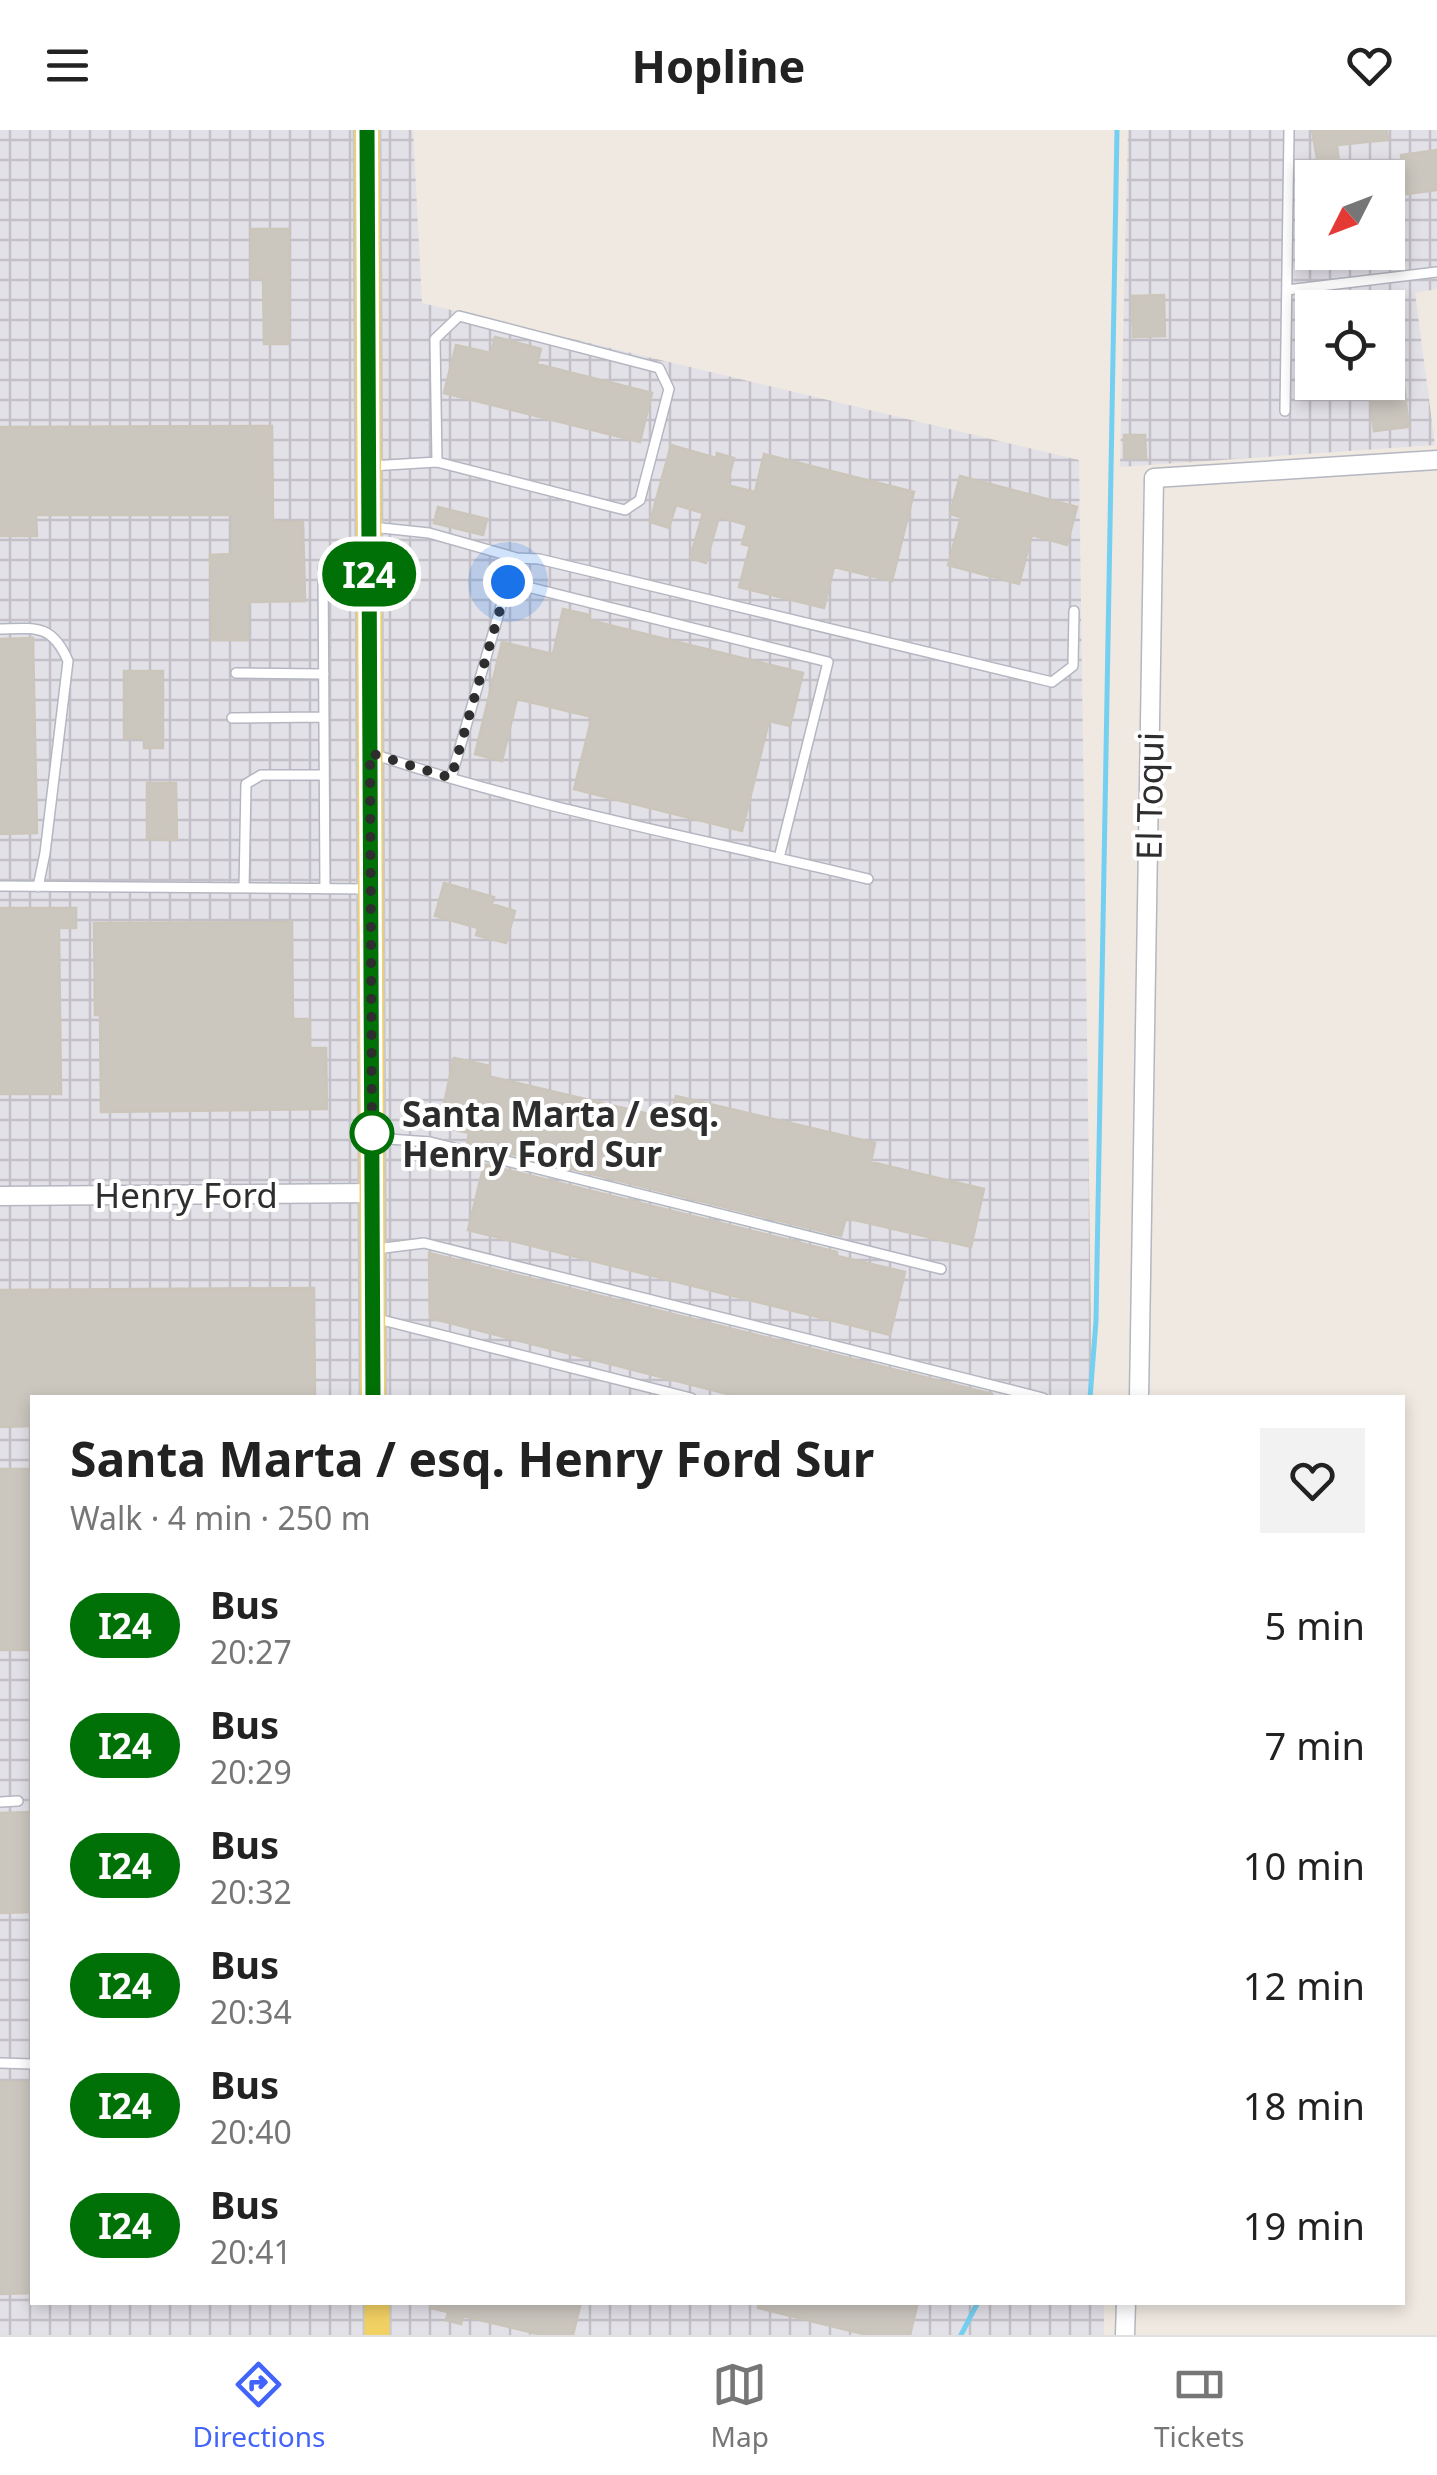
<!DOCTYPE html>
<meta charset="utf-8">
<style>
:root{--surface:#fff;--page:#f2f2f2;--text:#222;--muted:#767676;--line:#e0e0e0;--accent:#4264fb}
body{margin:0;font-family:"Noto Sans",sans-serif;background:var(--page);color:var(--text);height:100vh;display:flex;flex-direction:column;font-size:38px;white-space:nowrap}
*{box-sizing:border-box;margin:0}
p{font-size:32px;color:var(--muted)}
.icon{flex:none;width:55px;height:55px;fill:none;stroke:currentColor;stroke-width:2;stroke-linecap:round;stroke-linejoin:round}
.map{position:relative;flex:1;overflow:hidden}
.drawer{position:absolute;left:30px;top:1265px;width:1375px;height:910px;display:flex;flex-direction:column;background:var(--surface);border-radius:0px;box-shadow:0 5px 15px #0003}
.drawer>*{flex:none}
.badge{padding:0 20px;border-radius:32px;font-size:35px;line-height:65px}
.needle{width:65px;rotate:228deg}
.tools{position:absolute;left:1295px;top:30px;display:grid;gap:20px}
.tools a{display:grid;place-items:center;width:110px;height:110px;border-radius:0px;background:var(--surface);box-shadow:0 5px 15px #0003;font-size:50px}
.you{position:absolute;width:50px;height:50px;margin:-25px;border:8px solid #fff;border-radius:50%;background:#1a73e8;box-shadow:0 0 0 15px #1a73e833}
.map>.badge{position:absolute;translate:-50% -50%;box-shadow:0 0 0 5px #fff}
.round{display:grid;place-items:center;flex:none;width:105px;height:105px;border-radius:0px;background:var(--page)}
.overview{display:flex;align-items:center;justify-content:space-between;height:170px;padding:0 40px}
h1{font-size:48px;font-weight:700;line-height:75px}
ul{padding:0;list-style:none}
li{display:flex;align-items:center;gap:30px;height:120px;padding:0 40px}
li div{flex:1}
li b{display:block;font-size:38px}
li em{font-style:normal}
li .badge{min-width:110px;font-weight:700;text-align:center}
header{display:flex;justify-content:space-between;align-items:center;height:130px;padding:0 40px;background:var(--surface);font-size:45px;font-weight:700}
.menu{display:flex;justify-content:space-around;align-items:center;height:140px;border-top:2px solid var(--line);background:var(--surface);font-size:28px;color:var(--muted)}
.menu a{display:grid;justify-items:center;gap:5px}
.menu .current{color:var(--accent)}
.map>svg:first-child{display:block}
.industrial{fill:url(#industrial-grid);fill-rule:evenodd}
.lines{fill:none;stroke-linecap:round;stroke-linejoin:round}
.stream{stroke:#75cff0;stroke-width:5}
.building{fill:#cbc7bf;stroke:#cbc5ba;stroke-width:2.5}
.service-casing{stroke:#b4b7c1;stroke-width:12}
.minor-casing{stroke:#b4b7c1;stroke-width:21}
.primary-casing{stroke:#c9c9c9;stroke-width:29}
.service{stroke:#fff;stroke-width:9}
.minor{stroke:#fff;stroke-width:18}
.primary{stroke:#f2d163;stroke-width:25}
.line-casing{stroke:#fff;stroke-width:22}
.line{stroke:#007106;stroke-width:15}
.walk{stroke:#2e2e2e;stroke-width:10;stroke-dasharray:0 18}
.stop-dot{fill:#fff;stroke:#007106;stroke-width:5}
.labels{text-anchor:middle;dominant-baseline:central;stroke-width:8;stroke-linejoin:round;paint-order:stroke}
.street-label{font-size:35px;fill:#2e2e2e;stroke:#fff}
.stop-label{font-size:35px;font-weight:bold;fill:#2e2e2e;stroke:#fff;text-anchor:start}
</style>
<header><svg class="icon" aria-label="menu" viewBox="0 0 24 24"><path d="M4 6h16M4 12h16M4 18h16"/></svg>Hopline<svg class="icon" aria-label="heart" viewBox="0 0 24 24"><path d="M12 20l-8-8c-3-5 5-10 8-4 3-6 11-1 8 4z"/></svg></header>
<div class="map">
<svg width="1437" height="2205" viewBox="0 0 1437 2205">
<defs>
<pattern id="industrial-grid" width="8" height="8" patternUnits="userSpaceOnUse" patternTransform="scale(2.5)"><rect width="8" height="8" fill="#e3e1e8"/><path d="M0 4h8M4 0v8" fill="none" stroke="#c3c1c7"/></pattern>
</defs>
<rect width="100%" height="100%" fill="#efe9e1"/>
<path class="industrial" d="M 0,0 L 413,0 L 422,173 L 1079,330 L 1092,1267 L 32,1268 L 32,2172 L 1104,2172 L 1104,2205 L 0,2205 Z
M 1128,0 L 1437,0 L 1437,159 L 1415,163 L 1435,315 L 1120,337 ZM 1312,48 L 1388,48 L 1388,122 L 1312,122 ZM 1312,178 L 1388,178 L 1388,252 L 1312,252 Z"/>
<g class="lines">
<path class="stream" d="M 1090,1268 L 1096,1191 L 1117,0
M 961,2205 L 978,2172"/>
</g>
<path class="building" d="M 1312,0 L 1387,0 L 1388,10 L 1337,15 L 1339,33 L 1318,35 Z
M 1437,20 L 1437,60 L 1406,64 L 1401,25 Z
M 251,99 L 289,99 L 289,214 L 264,214 L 263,149 L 251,149 Z
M 1164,165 L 1165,206 L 1133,207 L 1132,166 Z
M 495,207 L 541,219 L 537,234 L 652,263 L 640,312 L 444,263 L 456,215 L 491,223 Z
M 1403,248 L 1409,297 L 1374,301 L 1368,252 L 1388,252 L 1388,249 Z
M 272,296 L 273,392 L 303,392 L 305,471 L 248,472 L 248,510 L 212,510 L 210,425 L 232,424 L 232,385 L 36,385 L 37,406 L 0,406 L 0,297 Z
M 1124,305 L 1145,305 L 1146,328 L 1124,328 Z
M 671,315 L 716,328 L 717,323 L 734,328 L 727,355 L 755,362 L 764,324 L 914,362 L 892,451 L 834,437 L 824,478 L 739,457 L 750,416 L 742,414 L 747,395 L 719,387 L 706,433 L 690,428 L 703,383 L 676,375 L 669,398 L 650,392 Z
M 960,346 L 1077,377 L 1067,415 L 1032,405 L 1019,454 L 948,435 L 961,387 L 950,384 Z
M 438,377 L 487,389 L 483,405 L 434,393 Z
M 563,479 L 590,485 L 589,490 L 803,543 L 790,596 L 769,591 L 742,701 L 574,659 L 592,587 L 517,569 L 502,631 L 475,624 L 502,512 L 553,524 Z
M 33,508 L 37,703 L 0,704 L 0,509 Z
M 124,541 L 163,541 L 163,618 L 144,618 L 144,608 L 124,608 Z
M 147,653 L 176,653 L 177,710 L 147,709 Z
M 444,753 L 494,767 L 492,774 L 515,781 L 506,813 L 476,805 L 478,798 L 435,786 Z
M 0,778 L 76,778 L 76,798 L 59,798 L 61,964 L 0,964 Z
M 292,792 L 293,889 L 310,889 L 310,918 L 326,918 L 327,979 L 101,982 L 100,885 L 95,885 L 94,793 Z
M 454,928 L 490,936 L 488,946 L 670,989 L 676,966 L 875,1013 L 871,1032 L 984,1059 L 971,1117 L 846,1088 L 841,1106 L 467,1013 L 469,1003 L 439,996 Z
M 484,1034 L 837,1122 L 837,1126 L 905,1142 L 890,1205 L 468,1100 Z
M 429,1123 L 992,1264 L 991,1268 L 743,1268 L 430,1188 Z
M 314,1158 L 315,1268 L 32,1268 L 32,1296 L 0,1297 L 0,1160 Z
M 0,1339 L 32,1339 L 32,1520 L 0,1520 Z
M 32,1682 L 32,1782 L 0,1783 L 0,1683 Z
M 0,1952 L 32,1952 L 32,2163 L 0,2164 Z
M 431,2172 L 581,2172 L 573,2205 L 542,2205 L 463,2186 L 461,2194 L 446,2190 L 448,2182 L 430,2178 Z
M 758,2172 L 918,2172 L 910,2205 L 867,2205 L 758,2178 Z"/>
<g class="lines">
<g class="service-casing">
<path id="service" d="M 1287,160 L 1437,142
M 1285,281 L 1289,0
M 371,336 L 437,332 L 625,380 L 640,370 L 669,259 L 659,238 L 459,186 L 435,209 L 437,332
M 372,397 L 429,403 L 517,428 L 539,429 L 1052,552 L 1073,536 L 1074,481
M 323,438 L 325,759
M 0,499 C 36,498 52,494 68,531 L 45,723 L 38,757
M 236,543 L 324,544
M 232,588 L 324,587
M 373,624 C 534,678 703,709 868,749
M 451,648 L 508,452 L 828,532 L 779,728
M 0,756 L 368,759
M 244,758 L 246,654 L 261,645 L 324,645
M 375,1008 L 430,1012 L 941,1139
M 376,1119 L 424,1113 L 1043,1268
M 374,1188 L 691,1268
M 0,1672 L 18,1671
M 0,1933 L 32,1934"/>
</g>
<g class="minor-casing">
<path id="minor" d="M 0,1066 L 373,1063
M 1139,1268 L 1154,348 L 1437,330
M 1125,2205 L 1126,2172"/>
</g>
<g class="primary-casing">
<path id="primary" d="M 367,0 L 373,1268
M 377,2172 L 377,2205"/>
</g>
<use href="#service" class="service"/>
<use href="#minor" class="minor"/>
<use href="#primary" class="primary"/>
</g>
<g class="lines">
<g class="line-casing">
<path id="line" d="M 367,0 L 373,1268"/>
</g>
<use href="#line" class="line"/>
<path class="walk" d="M 372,1003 L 372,1008 L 370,623 L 451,648 L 508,452"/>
</g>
<circle class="stop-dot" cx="372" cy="1003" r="20"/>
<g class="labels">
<g class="street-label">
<text transform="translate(1149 666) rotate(-89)">El Toqui</text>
<text x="186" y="1064">Henry Ford</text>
</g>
<g class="stop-label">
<text x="402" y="983">Santa Marta / esq.<tspan x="402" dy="40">Henry Ford Sur</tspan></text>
</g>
</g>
</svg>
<div class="tools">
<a><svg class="needle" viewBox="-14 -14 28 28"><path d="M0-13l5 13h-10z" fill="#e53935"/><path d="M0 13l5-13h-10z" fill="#767676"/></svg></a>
<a><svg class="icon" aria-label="locate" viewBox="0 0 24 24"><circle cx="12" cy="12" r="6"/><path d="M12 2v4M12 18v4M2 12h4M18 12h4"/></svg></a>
</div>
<div class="you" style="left:508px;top:452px"></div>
<b class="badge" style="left:369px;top:444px;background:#007106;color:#fff">I24</b>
<section class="drawer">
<div class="overview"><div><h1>Santa Marta / esq. Henry Ford Sur</h1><p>Walk · 4 min · 250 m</p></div><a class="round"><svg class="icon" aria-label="heart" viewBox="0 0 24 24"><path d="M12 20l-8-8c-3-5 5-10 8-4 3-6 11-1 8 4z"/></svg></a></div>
<ul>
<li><span class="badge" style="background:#007106;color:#fff">I24</span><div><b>Bus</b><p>20:27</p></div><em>5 min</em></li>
<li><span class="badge" style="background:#007106;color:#fff">I24</span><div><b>Bus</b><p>20:29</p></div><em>7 min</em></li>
<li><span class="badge" style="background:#007106;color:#fff">I24</span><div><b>Bus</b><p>20:32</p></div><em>10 min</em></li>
<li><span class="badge" style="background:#007106;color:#fff">I24</span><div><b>Bus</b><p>20:34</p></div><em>12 min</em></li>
<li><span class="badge" style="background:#007106;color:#fff">I24</span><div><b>Bus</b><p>20:40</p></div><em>18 min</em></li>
<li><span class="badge" style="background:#007106;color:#fff">I24</span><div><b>Bus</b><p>20:41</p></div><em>19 min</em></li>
</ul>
</section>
</div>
<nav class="menu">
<a class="current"><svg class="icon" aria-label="directions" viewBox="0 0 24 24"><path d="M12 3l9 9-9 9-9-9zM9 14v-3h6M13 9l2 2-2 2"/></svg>Directions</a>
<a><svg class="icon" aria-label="map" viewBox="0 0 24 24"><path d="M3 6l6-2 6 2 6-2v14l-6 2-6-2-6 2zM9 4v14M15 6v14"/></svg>Map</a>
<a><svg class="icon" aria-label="tickets" viewBox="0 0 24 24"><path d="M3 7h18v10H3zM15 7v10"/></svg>Tickets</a>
</nav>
